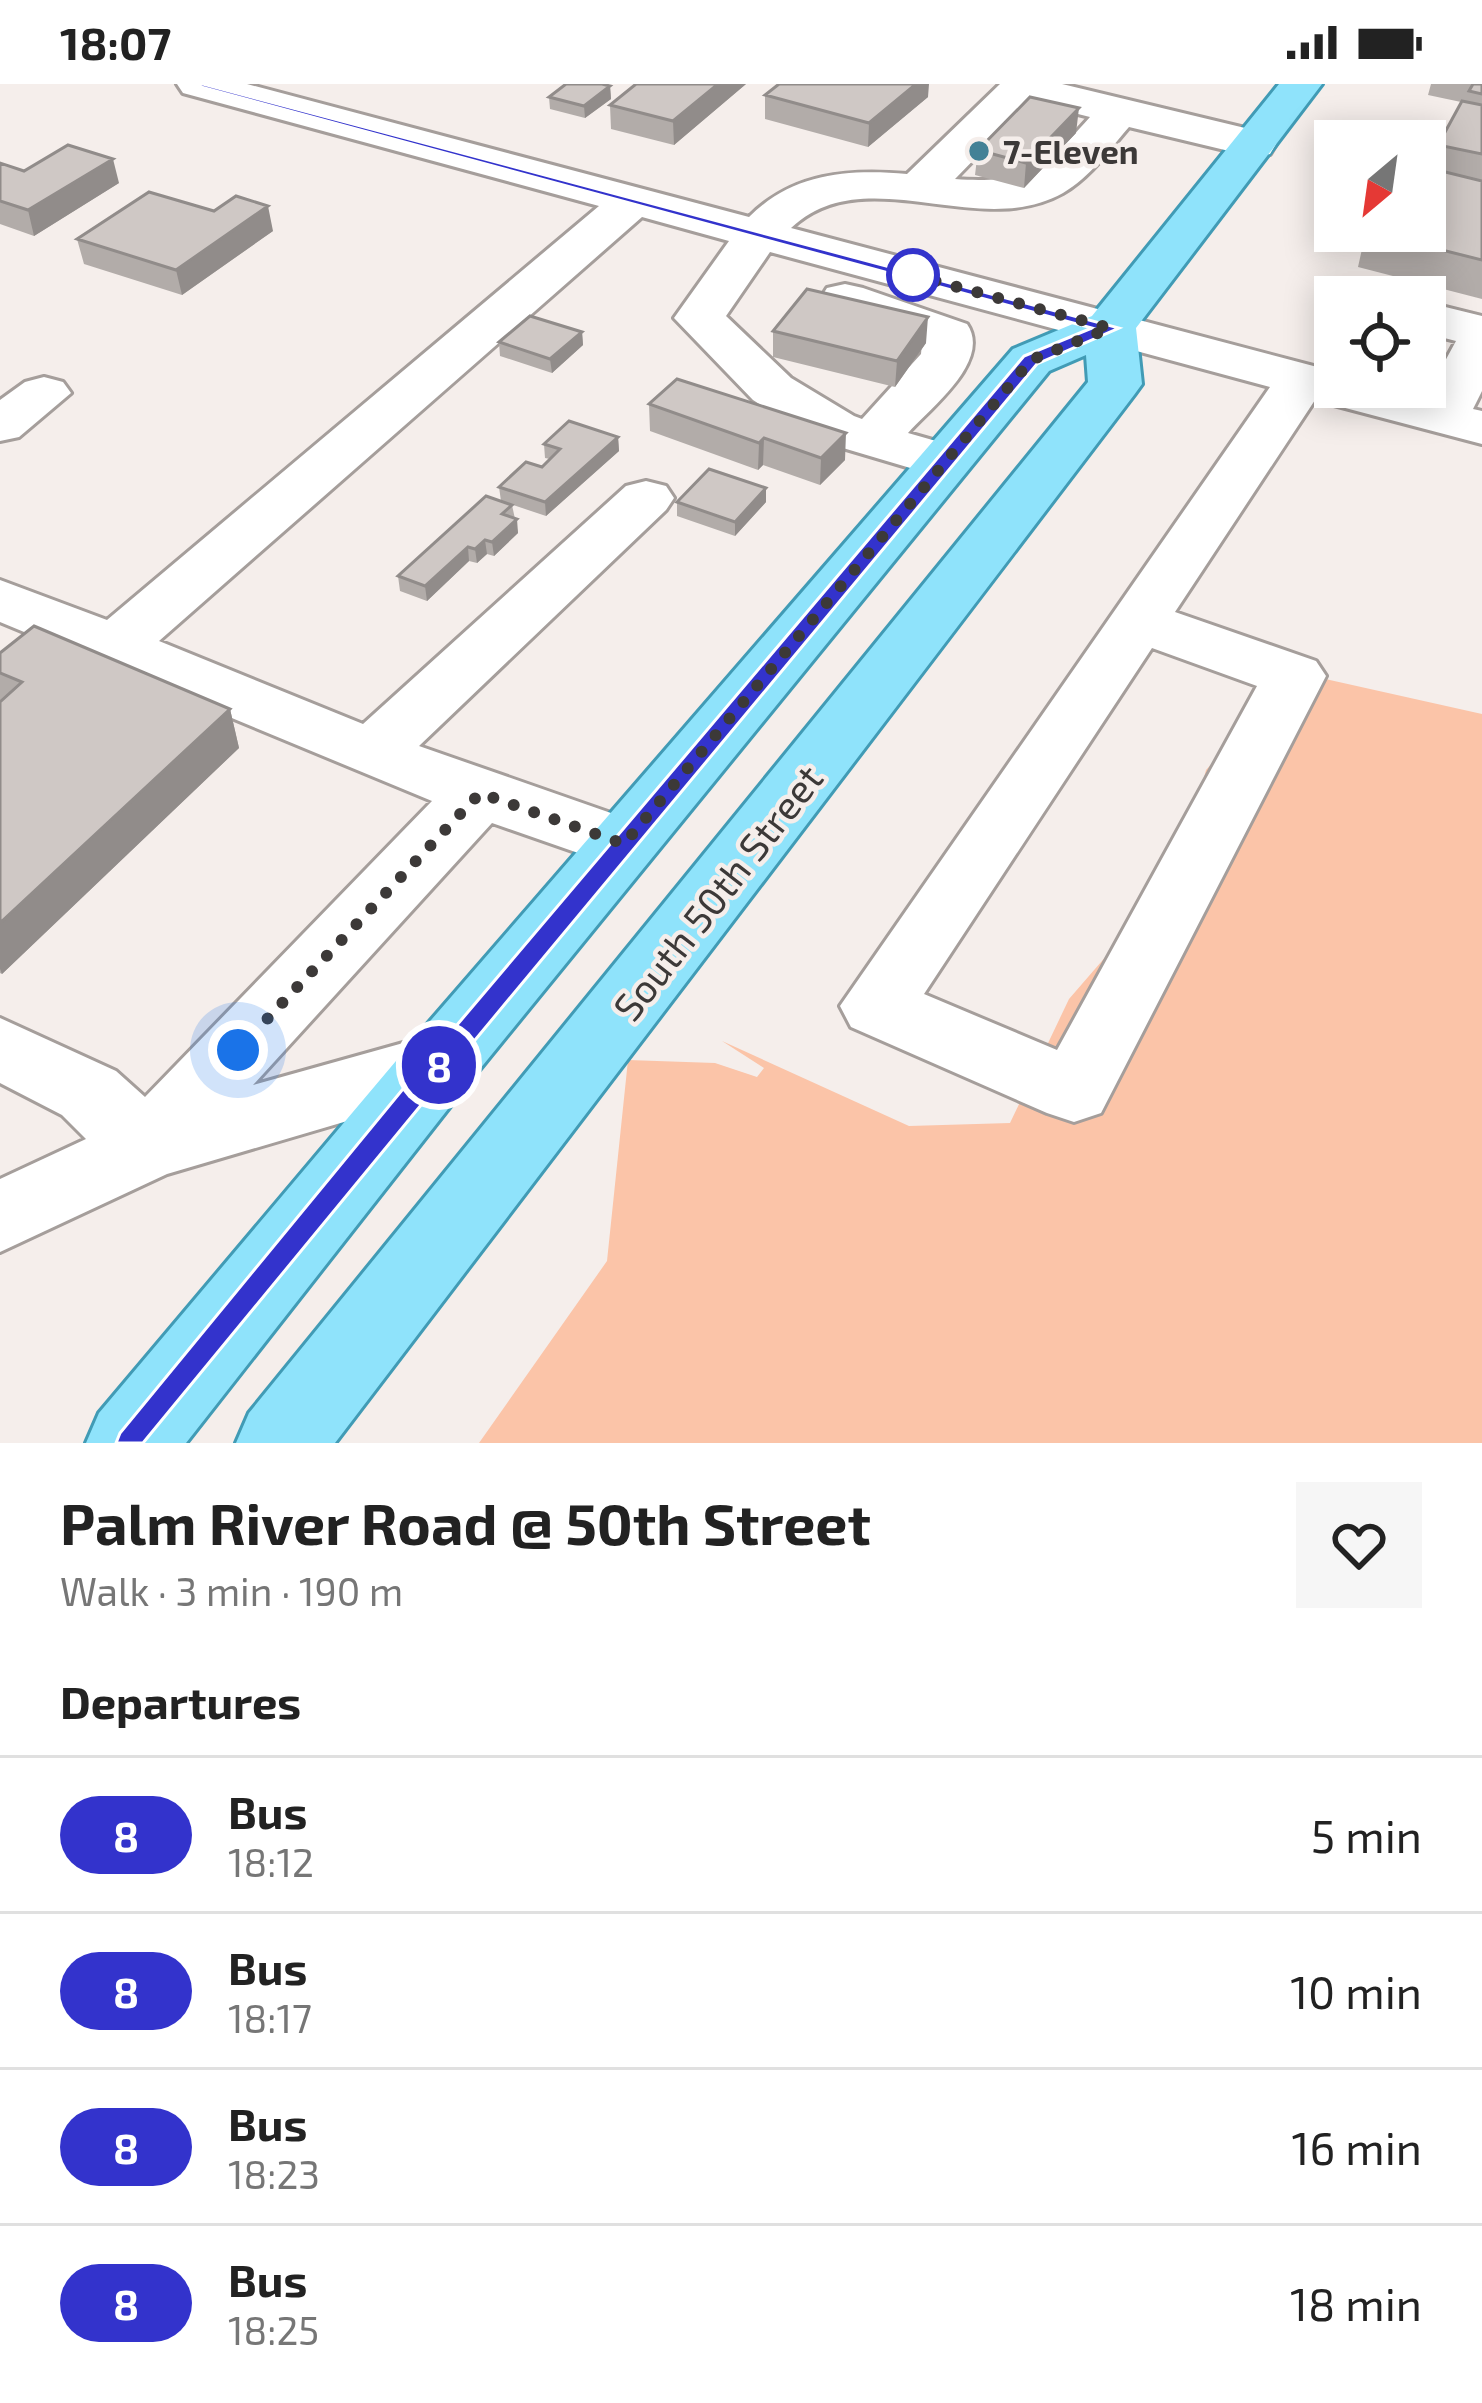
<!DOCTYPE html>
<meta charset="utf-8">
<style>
:root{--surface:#fff;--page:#f6f6f6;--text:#222;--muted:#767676;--line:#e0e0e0}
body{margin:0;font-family:"Exo 2",sans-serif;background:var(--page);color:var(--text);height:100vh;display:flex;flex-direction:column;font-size:45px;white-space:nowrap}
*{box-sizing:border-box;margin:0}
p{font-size:39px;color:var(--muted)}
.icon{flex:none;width:66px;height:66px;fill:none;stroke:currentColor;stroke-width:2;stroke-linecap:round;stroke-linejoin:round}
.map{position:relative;height:1359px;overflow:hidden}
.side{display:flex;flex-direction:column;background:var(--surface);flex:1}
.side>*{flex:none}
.badge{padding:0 24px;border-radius:39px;font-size:42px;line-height:78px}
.needle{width:78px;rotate:209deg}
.controls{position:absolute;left:1314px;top:36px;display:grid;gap:24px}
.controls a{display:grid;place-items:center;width:132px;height:132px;border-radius:0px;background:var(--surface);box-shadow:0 6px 30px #0003;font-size:60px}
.you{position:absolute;width:60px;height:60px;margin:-30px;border:9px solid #fff;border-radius:50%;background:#1a73e8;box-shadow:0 0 0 18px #1a73e833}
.map>.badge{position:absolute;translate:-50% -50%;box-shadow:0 0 0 6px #fff}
h2{padding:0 60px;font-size:45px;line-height:108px}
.round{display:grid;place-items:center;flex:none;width:126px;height:126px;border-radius:0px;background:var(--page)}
.head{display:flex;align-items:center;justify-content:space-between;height:204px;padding:0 60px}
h1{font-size:57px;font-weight:700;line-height:90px}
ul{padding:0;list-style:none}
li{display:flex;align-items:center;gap:36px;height:156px;padding:0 60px;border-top:3px solid var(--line)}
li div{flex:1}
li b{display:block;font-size:45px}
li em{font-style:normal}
li .badge{min-width:132px;font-weight:700;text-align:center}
.status{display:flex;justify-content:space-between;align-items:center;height:84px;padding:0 60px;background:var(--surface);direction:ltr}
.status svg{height:33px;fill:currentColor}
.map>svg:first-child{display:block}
.green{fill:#fbc4a8}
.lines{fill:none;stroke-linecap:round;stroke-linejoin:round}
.minor-casing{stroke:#a59e9b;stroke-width:6}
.major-casing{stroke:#419bb5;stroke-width:6}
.minor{fill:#fff;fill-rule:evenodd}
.major{fill:#8fe3fb;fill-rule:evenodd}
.wall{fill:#b2aca9}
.shaded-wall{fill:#918c8a}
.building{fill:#cfc8c5;stroke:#918c8a;stroke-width:3}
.line{fill:#33c;stroke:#fff;stroke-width:3}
.walk{stroke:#3c3938;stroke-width:12;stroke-dasharray:0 21.6}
.poi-dot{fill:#438196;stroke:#f5eeeb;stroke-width:4.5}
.stop-dot{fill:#fff;stroke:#33c;stroke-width:6}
.labels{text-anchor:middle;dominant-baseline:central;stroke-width:9;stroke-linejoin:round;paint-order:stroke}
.far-poi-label{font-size:33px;font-weight:bold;fill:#3c3938;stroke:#f5eeeb;text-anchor:start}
.street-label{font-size:39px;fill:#3c3938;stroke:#f5eeeb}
</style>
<div class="status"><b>18:07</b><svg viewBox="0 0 49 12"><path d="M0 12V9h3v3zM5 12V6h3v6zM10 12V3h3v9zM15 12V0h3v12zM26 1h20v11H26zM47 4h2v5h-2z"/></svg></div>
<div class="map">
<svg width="1482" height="1359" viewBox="0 0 1482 1359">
<rect width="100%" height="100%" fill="#f5eeeb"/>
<path class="green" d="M 1294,588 L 1482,630 L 1482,1359 L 479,1359 L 607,1177 L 628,976 L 715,979 L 757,993 L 764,984 L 722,957 L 909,1042 L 1010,1039 L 1069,915 L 1127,848 L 1188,755 L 1206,686 Z"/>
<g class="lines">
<g class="minor-casing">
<path id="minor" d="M 177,0 L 247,0 L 749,133 C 793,89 848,85 907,90 L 1000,0 L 1062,0 L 1270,50 L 1276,60 L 1270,70 L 1254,73 L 1129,43 C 1109,66 1090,93 1063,109 C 978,157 865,74 791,144 L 1321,284 L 1335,288 L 1335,303 L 1390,303 L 1426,312 L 1456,257 L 1425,249 L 1425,218 L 1482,232 L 1482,307 L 1473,325 L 1482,327 L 1482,360 L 1315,316 L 1175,528 L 1316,577 L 1326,592 L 1101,1029 L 1074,1038 L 1047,1029 L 851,943 L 840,922 L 1270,303 L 770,168 L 726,232 L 791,294 L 854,332 L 862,335 L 921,270 L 922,259 L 827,226 L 820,215 L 827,204 L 845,200 L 863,204 L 967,240 C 992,277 931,323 908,349 L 964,365 L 972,377 L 964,389 L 944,394 L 816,356 L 753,316 L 674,234 L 729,157 L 642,133 L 159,557 L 363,640 L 626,402 L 646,397 L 666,402 L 674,414 L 666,426 L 419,662 L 648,742 L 658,760 L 648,778 L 624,785 L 492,739 L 253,1001 L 439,949 L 466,958 L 477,980 L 466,1002 L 167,1090 L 0,1168 L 0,1095 L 86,1055 L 62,1031 L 0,999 L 0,934 L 116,987 L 145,1013 L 432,717 L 0,538 L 0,496 L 107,536 L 599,122 L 183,9 ZM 1030,18 L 1090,33 C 1044,85 1026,100 955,95 ZM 1152,564 L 1257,602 L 1057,966 L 924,910 Z
M 44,293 L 63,298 L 71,309 L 19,353 L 0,357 L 0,316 L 25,298 Z"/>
</g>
<g class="major-casing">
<path id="major" d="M 1279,0 L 1322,0 L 1136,244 L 1142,300 L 1134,311 L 335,1359 L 236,1359 L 249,1329 L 1088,298 L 1086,271 L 1049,287 L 466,1002 L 186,1359 L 86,1359 L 99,1329 L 412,958 L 1013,265 L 1092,232 Z"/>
</g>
<use href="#minor" class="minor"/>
<use href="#major" class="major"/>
</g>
<path class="wall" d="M 746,0 L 674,61 L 611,45 L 610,21 Z
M 1431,0 L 1482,0 L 1482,215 L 1358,183 L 1366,147 L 1432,85 L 1438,61 L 1461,18 L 1428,11 Z
M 610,2 L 611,15 L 585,34 L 550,25 L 549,13 Z
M 765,11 L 928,13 L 868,63 L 765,35 Z
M 1076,49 L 1024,104 L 975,91 L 978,66 Z
M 0,79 L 24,87 L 119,99 L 34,152 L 0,140 Z
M 273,147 L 182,211 L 84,180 L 77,155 Z
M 773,247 L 926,259 L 895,303 L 773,273 Z
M 582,248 L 583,261 L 552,289 L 500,272 L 499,258 Z
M 649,320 L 845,376 L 820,401 L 763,381 L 758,386 L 650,347 Z
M 618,353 L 619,367 L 546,432 L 501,417 L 499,403 L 542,383 L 550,375 L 545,374 L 544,360 Z
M 766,404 L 766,418 L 735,452 L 677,432 L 677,418 Z
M 512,421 L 518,449 L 494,472 L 487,470 L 477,479 L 469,477 L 427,517 L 400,507 L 398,492 Z
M 0,569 L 230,625 L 239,664 L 2,890 L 0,889 Z"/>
<path class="shaded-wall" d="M 718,0 L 746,0 L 674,61 L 673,37 Z
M 916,0 L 929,0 L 928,13 L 868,63 L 869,39 Z
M 610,2 L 611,15 L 585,34 L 584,22 Z
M 1079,24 L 1076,49 L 1024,104 L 1026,79 Z
M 113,75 L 119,99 L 34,152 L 28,126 Z
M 268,122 L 273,147 L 182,211 L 176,186 Z
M 928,233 L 926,259 L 895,303 L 897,277 Z
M 582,248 L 583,261 L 552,289 L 550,275 Z
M 846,349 L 845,376 L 820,401 L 821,374 Z
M 618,353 L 619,367 L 546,432 L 545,418 Z
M 764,354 L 763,381 L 758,386 L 759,359 Z
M 766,404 L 766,418 L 735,452 L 735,438 Z
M 517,435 L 518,449 L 494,472 L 492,458 Z
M 485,456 L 487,470 L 477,479 L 475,465 Z
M 468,463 L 469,477 L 427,517 L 425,502 Z
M 230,625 L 239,664 L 2,890 L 0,885 L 0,839 Z"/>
<path class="building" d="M 566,0 L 602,0 L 610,2 L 584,22 L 549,13 Z
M 636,0 L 718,0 L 673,37 L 610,21 Z
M 779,0 L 916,0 L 869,39 L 765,11 Z
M 1473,0 L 1482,0 L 1482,10 L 1469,7 Z
M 1030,13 L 1079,24 L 1026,79 L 978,66 Z
M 1462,17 L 1482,21 L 1482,70 L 1438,61 Z
M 68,61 L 113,75 L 28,126 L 0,117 L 0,79 L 24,87 Z
M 1425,83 L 1482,97 L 1482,176 L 1366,147 L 1425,147 Z
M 149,108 L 214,127 L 236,112 L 268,122 L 176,186 L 77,155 Z
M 807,205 L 928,233 L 897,277 L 773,247 Z
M 530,232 L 582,248 L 550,275 L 499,258 Z
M 677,295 L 846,349 L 821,374 L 764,354 L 759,359 L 649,320 Z
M 569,337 L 618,353 L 545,418 L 499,403 L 526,378 L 542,383 L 560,365 L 544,360 Z
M 709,385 L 766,404 L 735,438 L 677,418 Z
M 486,412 L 512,421 L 502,430 L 517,435 L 492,458 L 485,456 L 475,465 L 468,463 L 425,502 L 398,492 Z
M 34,542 L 230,625 L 0,839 L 0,618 L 22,598 L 0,589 L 0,569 Z"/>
<path class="line" d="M 190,0 L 203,0 L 1119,244 L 1037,280 L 431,1009 L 143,1359 L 116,1359 L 120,1349 L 412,994 L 1024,272 L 1092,244 Z"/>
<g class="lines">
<path class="walk" d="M 238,966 L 480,709 L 624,760 L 1031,276 L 1110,244 L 913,191"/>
</g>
<circle class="poi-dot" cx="979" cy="67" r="12"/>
<circle class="stop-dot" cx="913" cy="191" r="24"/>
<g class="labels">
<g class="far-poi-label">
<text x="1003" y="67">7-Eleven</text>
</g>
<g class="street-label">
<text transform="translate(717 808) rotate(-52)">South 50th Street</text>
</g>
</g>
</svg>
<div class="controls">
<a><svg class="needle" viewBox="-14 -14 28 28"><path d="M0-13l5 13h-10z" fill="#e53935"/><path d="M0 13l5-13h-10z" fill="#767676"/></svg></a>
<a><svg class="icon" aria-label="locate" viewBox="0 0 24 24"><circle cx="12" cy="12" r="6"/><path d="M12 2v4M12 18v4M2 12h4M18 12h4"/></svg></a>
</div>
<div class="you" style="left:238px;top:966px"></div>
<b class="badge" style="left:439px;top:981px;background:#33c;color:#fff">8</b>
</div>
<section class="side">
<div class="head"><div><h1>Palm River Road @ 50th Street</h1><p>Walk · 3 min · 190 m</p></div><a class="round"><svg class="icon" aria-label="heart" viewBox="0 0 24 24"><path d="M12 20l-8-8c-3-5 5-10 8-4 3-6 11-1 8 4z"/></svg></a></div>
<h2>Departures</h2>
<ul>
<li><span class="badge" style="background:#33c;color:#fff">8</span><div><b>Bus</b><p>18:12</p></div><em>5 min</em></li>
<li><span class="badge" style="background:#33c;color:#fff">8</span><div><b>Bus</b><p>18:17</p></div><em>10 min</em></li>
<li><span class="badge" style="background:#33c;color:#fff">8</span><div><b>Bus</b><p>18:23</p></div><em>16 min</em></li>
<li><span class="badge" style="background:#33c;color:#fff">8</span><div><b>Bus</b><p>18:25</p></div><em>18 min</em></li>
</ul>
</section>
